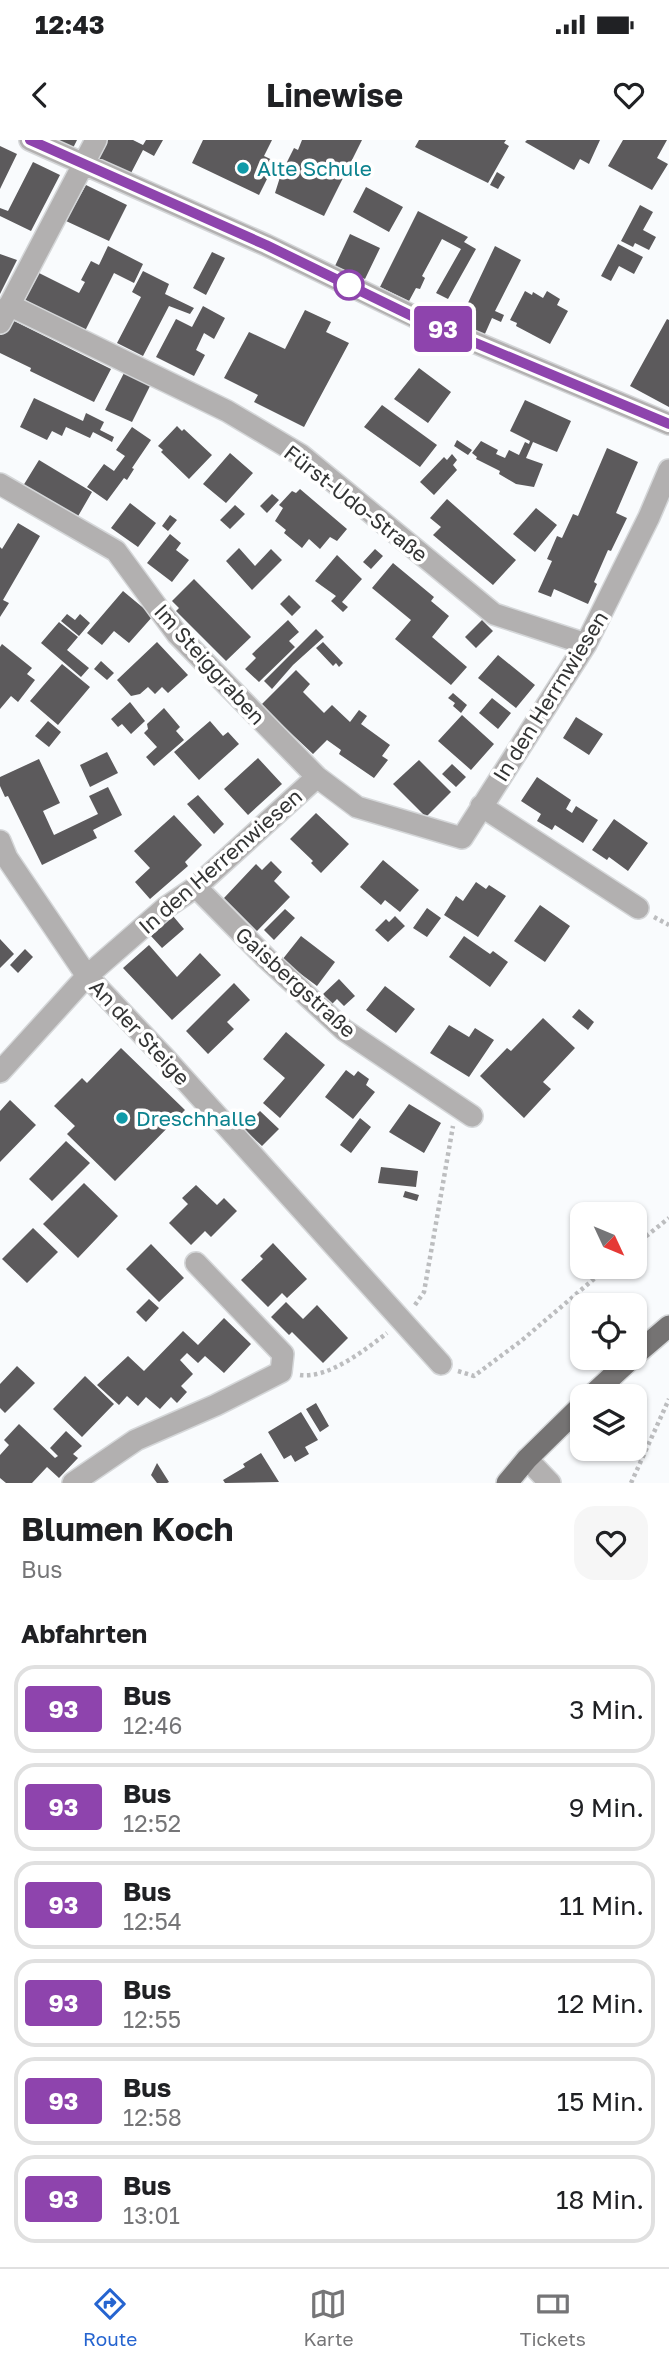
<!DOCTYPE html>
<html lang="de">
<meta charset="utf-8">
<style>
:root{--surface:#fff;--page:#f6f6f6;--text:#202124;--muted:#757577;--line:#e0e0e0;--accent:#2564d0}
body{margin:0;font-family:"Golos Text",sans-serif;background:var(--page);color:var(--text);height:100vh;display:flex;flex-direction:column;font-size:26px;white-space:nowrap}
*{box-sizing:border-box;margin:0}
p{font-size:23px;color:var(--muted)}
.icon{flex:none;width:38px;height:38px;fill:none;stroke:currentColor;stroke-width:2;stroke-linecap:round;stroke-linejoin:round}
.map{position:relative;height:1343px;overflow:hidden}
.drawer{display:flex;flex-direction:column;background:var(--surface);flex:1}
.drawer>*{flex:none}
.badge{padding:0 14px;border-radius:5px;font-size:24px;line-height:46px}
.needle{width:46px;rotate:134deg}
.fabs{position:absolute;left:570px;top:1062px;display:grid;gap:14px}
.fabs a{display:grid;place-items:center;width:77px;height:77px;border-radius:14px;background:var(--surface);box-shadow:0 2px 5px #0004;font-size:35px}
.map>.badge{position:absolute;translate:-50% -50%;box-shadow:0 0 0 4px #fff}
h2{padding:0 21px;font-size:26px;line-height:63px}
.round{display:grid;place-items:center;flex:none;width:74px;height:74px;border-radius:21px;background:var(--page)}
.overview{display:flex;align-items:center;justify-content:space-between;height:119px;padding:0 21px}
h1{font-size:33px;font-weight:700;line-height:52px}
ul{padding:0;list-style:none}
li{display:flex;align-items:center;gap:21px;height:88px;margin:0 14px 10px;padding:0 7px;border:4px solid var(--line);border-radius:21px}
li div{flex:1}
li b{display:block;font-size:26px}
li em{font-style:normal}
li .badge{min-width:77px;font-weight:700;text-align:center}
.status{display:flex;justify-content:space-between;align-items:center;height:49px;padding:0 35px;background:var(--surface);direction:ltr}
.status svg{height:19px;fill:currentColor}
header{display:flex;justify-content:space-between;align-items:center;height:91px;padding:0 21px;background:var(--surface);font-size:32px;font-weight:700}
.tabs{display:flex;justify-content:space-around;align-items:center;height:98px;border-top:2px solid var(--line);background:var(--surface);font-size:19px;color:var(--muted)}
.tabs a{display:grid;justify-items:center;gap:4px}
.tabs .current{color:var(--accent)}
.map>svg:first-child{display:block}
.building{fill:#5c5a5c}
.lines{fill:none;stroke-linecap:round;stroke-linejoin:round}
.minor-casing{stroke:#d5d7d9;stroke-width:24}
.major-casing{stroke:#d5d7d9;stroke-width:24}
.path{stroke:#bcbdbf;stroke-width:4.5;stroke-dasharray:3.5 3.5;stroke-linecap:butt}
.minor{stroke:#b2b0b0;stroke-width:21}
.major{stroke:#757373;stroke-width:21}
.line-casing{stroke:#fff;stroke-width:16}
.line{stroke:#8e44ad;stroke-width:10}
.culture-dot{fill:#0f9aa8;stroke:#fff;stroke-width:2.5}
.stop-dot{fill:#fff;stroke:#8e44ad;stroke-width:3.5}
.labels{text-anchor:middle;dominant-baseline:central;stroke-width:7;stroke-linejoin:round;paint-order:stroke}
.culture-label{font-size:21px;fill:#0d838f;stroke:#fff;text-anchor:start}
.street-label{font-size:21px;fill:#333434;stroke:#fff}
</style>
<div class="status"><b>12:43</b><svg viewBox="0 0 49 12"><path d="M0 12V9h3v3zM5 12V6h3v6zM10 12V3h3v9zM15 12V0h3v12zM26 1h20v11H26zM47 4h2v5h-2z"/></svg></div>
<header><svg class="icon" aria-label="back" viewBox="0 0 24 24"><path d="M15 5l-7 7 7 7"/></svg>Linewise<svg class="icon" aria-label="heart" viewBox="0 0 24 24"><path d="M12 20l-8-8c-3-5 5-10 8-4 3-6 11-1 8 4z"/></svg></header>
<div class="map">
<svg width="669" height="1343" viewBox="0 0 669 1343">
<rect width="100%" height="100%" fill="#f9fbfd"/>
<path class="building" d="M 51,0 L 77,0 L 72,10 Z
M 106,0 L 133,0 L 143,5 L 146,0 L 163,0 L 154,16 L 143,10 L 130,35 L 96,19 Z
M 203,0 L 272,0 L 264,16 L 285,26 L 294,8 L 298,10 L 302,0 L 362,0 L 324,76 L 275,53 L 281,34 L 272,29 L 259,55 L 192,23 Z
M 419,0 L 506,0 L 504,3 L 509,6 L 488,43 L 415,7 Z
M 527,0 L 600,0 L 589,24 L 580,19 L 574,30 L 525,2 Z
M 623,0 L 667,0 L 657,18 L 668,24 L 652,50 L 608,26 Z
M 0,6 L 17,14 L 0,49 Z
M 33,22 L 60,35 L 31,91 L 0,76 L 0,68 L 8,71 Z
M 497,32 L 505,37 L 498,49 L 490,45 Z
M 86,45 L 127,65 L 109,101 L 66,81 Z
M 366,47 L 403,67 L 389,92 L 353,72 Z
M 640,65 L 653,72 L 643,90 L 656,97 L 649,110 L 635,103 L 633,107 L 621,101 Z
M 418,71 L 468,97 L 464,102 L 476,109 L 448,159 L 436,153 L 461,109 L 442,99 L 422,136 L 425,138 L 420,149 L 416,148 L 409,161 L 380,147 Z
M 350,94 L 380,108 L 365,139 L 335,126 Z
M 618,104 L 643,117 L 634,134 L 619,126 L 611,141 L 601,136 Z
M 108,106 L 143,124 L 134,143 L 114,133 L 85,191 L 25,160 L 39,133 L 79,153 L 85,142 L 81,140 L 91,121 L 99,125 Z
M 495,106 L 521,120 L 495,171 L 504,175 L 501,182 L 492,178 L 484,196 L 457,186 Z
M 212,112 L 225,118 L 206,155 L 193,148 Z
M 0,114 L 17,120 L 0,154 Z
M 143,131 L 169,144 L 165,154 L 194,168 L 190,174 L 169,166 L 143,216 L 117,203 L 141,157 L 132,152 Z
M 525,151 L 532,155 L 533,152 L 543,158 L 547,151 L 560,159 L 557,165 L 568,171 L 550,204 L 516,186 L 517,183 L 510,180 Z
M 203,166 L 225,178 L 214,199 L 204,193 L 196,210 L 205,215 L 194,236 L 156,217 L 176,179 L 192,187 Z
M 305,170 L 331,182 L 326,192 L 349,203 L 304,287 L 254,262 L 258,255 L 224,238 L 249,192 L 285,209 Z
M 8,178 L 111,229 L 94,262 L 30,231 L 31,228 L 0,213 L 0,194 Z
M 667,179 L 669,180 L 669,267 L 630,246 Z
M 419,228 L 451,252 L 428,283 L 394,259 Z
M 125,231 L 151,244 L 132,282 L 105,270 Z
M 34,258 L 83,281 L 86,273 L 104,282 L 100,290 L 114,297 L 112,302 L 93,292 L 90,298 L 66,287 L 62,296 L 52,291 L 47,300 L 20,287 Z
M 525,260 L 571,281 L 557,312 L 533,302 L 526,318 L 543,324 L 534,347 L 516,344 L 499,334 L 500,331 L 476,319 L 477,317 L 472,313 L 481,301 L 498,310 L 496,314 L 505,318 L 509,310 L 519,315 L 525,302 L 529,304 L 530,301 L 510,291 Z
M 382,265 L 437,305 L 420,327 L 364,287 Z
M 177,286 L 182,291 L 184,289 L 212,315 L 189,339 L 161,312 L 163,310 L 158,306 Z
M 132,287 L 151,300 L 132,328 L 134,329 L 127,340 L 124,338 L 107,361 L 87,347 L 104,324 L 114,331 L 125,316 L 116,310 Z
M 457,300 L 472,310 L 468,315 L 454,306 Z
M 607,308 L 638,322 L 616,373 L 627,378 L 611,411 L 608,410 L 594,442 L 597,444 L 588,464 L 554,449 L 551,457 L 538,452 L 552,421 L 547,419 L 557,396 L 562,398 L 573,374 L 578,376 Z
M 230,313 L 253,333 L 226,363 L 203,344 Z
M 452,314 L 457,320 L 453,325 L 457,330 L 434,355 L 420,342 L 444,317 L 447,320 Z
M 39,320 L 92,352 L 77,378 L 23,346 Z
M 300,349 L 347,389 L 337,401 L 330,397 L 320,409 L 309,399 L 302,408 L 284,393 L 286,390 L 275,381 L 283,368 L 279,365 L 292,351 L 296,353 Z
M 272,354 L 279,360 L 267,373 L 260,366 Z
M 447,359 L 516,420 L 493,445 L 433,395 L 441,387 L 430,378 Z
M 130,363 L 156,383 L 138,407 L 111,388 Z
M 235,365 L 245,374 L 230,389 L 220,380 Z
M 536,368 L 557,385 L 535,412 L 513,394 Z
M 170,375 L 177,380 L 168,391 L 162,386 Z
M 18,383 L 40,396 L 3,460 L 9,463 L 0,477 L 0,407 L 2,409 Z
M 170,394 L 181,403 L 176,410 L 189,420 L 172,442 L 147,423 Z
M 239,408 L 255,426 L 271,409 L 282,420 L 252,450 L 226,421 Z
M 375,409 L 383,416 L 371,429 L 363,422 Z
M 337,415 L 362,439 L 342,462 L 348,467 L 343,472 L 331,461 L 336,456 L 315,441 Z
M 393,423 L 434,457 L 431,461 L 449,476 L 432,497 L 467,527 L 451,545 L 395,499 L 411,480 L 372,448 Z
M 194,439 L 251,497 L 226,521 L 176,471 L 179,468 L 172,461 Z
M 123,451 L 153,476 L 129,503 L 114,491 L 102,505 L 87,493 Z
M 289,455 L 301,467 L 292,476 L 280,464 Z
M 67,474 L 75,480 L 80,474 L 90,483 L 79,496 L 61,481 Z
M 288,480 L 299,492 L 289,501 L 295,507 L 259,542 L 245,529 L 256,518 L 252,514 Z
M 482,480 L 493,491 L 476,508 L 465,497 Z
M 59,482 L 78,497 L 67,510 L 89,528 L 81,537 L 41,503 Z
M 316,489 L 324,497 L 293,525 L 272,549 L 264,541 Z
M 157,502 L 188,535 L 168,553 L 162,547 L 155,554 L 148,547 L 140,554 L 131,556 L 117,540 Z
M 323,502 L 343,523 L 339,527 L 336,523 L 333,526 L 316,508 Z
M 2,504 L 32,528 L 27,534 L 35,540 L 18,562 L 11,556 L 0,569 L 0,507 Z
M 498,515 L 535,545 L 516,568 L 478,538 Z
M 101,521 L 114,533 L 107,540 L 94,529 Z
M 62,524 L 90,547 L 58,585 L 30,561 Z
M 296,530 L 310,544 L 303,552 L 324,573 L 332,565 L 350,582 L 359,570 L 367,576 L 361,584 L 390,605 L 382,616 L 388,620 L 374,638 L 339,614 L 341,610 L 327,600 L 313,614 L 261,565 Z
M 453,553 L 467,565 L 461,573 L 453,566 L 455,563 L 448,558 Z
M 492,558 L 511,573 L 498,589 L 479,573 Z
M 130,562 L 145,581 L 131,594 L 122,584 L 118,587 L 111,579 Z
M 164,568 L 180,587 L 176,591 L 184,600 L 154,626 L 146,617 L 157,607 L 144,593 L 148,589 L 147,584 Z
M 462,575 L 494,604 L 471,630 L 438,601 Z
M 576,577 L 603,594 L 589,615 L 563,598 Z
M 48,581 L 61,592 L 49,607 L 35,596 Z
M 210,581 L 223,596 L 228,592 L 239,604 L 199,640 L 174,612 Z
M 107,612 L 118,633 L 90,647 L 80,625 Z
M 258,618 L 282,644 L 248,675 L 224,649 Z
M 39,619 L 60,663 L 43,671 L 54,695 L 98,674 L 89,656 L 108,647 L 122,675 L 93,690 L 97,698 L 42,725 L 8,656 L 5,657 L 0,646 L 0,637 Z
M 419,620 L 451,652 L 426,677 L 393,644 Z
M 452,624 L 466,637 L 456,647 L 442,634 Z
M 537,637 L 571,660 L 566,669 L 572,673 L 576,666 L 598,680 L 583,703 L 555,685 L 552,690 L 537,681 L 541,674 L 521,661 Z
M 198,655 L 224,684 L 214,694 L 187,664 Z
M 316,673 L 349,704 L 321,733 L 311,723 L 313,721 L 290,699 Z
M 174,675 L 202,705 L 185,722 L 188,726 L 150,759 L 135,742 L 150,728 L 134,711 Z
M 614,679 L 648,703 L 628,731 L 609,717 L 607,720 L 592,710 Z
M 383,720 L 419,750 L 400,772 L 385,760 L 381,765 L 360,747 Z
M 271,721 L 282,732 L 274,741 L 290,757 L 257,791 L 224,758 L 256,724 L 262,730 Z
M 476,742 L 486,749 L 489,745 L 506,756 L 478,797 L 444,775 L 456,756 L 463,761 Z
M 540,765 L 570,786 L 545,822 L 514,801 Z
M 427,768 L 441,778 L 427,797 L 413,788 Z
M 285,769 L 295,778 L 274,800 L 264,790 Z
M 173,776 L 184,789 L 162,808 L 151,796 Z
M 395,776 L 405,786 L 388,802 L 375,790 L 386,779 L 389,782 Z
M 301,796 L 335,822 L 317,846 L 282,820 Z
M 464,796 L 490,814 L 493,811 L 508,822 L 490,847 L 449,817 Z
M 0,799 L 14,814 L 0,828 Z
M 149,805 L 177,837 L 200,813 L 221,835 L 172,880 L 123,828 Z
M 25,809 L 33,817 L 18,833 L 10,825 Z
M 339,839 L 355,856 L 344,866 L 337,859 L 331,865 L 321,856 Z
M 234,843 L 250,860 L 227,882 L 234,889 L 208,914 L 186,891 Z
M 385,846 L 415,869 L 396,893 L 366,870 Z
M 579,869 L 594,882 L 588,890 L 572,877 Z
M 543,878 L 575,908 L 543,942 L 551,949 L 524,978 L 480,936 L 507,908 L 511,911 Z
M 449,885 L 469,897 L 475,888 L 494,900 L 469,937 L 430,913 Z
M 286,892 L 325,925 L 280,978 L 263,963 L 285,938 L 263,919 Z
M 121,908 L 185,970 L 115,1041 L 67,994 L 75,986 L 54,966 L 82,938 L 87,943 Z
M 346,930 L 354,936 L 358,931 L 369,939 L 366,945 L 375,952 L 353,979 L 325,957 Z
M 10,960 L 36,985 L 0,1022 L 0,971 Z
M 409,964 L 441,983 L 424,1013 L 389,992 Z
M 260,971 L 279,989 L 262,1006 L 243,988 Z
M 360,978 L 371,987 L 351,1013 L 340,1005 Z
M 66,1001 L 90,1023 L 52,1061 L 29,1039 Z
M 381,1027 L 418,1031 L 416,1047 L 378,1043 Z
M 84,1043 L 118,1076 L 78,1118 L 43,1084 Z
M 196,1045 L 217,1065 L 224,1058 L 237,1071 L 211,1097 L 205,1091 L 191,1105 L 169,1083 L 188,1064 L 182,1058 Z
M 405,1051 L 419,1055 L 417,1061 L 403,1057 Z
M 33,1088 L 58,1112 L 27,1143 L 2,1119 Z
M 273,1103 L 307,1139 L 287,1158 L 282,1153 L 268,1167 L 241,1140 L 263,1119 L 260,1116 Z
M 151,1104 L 184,1138 L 159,1162 L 126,1129 Z
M 149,1159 L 159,1168 L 146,1182 L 136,1172 Z
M 286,1162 L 303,1179 L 317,1165 L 348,1198 L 323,1223 L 292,1192 L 289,1195 L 271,1177 Z
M 224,1178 L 251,1204 L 224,1233 L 205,1216 L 198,1223 L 187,1213 L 180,1220 L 193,1234 L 181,1246 L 187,1252 L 177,1263 L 171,1257 L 160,1269 L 146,1257 L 138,1266 L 127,1256 L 119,1265 L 97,1245 L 128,1216 L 144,1231 L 183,1191 L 198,1205 Z
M 17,1226 L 35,1243 L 5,1273 L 0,1268 L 0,1244 Z
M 85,1236 L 114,1264 L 82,1297 L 53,1269 Z
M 316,1263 L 329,1286 L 320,1292 L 306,1269 Z
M 301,1272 L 318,1300 L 305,1307 L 309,1314 L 295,1322 L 291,1315 L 284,1319 L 268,1292 Z
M 19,1284 L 55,1318 L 58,1316 L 50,1308 L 66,1291 L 82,1306 L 73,1314 L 78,1318 L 59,1338 L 47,1327 L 32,1343 L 6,1343 L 0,1338 L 0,1315 L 9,1305 L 4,1300 Z
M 261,1313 L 279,1342 L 225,1343 L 223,1340 L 245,1327 L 243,1324 Z
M 157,1323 L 169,1342 L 167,1343 L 157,1343 L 151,1335 Z"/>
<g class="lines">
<g class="minor-casing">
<path id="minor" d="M 30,0 L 266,105 L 417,178 L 669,284
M 9,165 L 227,271 L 301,315 L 494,474 L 586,504
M 0,183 L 96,0
M 0,344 L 116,411 L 177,494 L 317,637 L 357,667 L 462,698 L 586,504 L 649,377 L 669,330
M 481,666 L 638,768
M 0,701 L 7,718 L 87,836 L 165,918 L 441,1224
M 196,747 L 266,818 L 344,890 L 472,976
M 0,932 L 87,836 L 165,768 L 196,747 L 317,637
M 527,1319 L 550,1343
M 73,1343 L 136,1300 L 216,1265 L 281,1232 L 283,1214 L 196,1123"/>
</g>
<g class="major-casing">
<path id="major" d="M 635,1215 L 669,1186
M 591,1256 L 632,1218
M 507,1343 L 527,1319 L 583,1264"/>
</g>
<path class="path" d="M 654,777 L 669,785
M 635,1105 L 669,1078
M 415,1165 L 424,1152 L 453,986
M 458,1231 L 474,1236 L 521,1201 L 608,1127
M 300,1235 C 328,1239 365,1210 387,1193
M 631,1343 L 669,1259"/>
<use href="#minor" class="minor"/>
<use href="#major" class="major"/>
</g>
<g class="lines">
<g class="line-casing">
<path id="line" d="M 30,0 L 266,105 L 416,178 L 669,284"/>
</g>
<use href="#line" class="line"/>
</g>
<g class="culture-dot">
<circle cx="243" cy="28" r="7"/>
<circle cx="122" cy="978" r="7"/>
</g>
<circle class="stop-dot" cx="349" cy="145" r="14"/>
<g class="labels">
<g class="culture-label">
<text x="257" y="28">Alte Schule</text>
<text x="136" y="978">Dreschhalle</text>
</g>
<g class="street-label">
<text transform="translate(356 363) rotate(38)">Fürst-Udo-Straße</text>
<text transform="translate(210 524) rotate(48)">Im Steiggraben</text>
<text transform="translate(550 556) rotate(-58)">In den Herrnwiesen</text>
<text transform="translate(220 721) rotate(-41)">In den Herrenwiesen</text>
<text transform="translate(296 842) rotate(42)">Gaisbergstraße</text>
<text transform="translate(140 892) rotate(47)">An der Steige</text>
</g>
</g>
</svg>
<div class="fabs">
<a><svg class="needle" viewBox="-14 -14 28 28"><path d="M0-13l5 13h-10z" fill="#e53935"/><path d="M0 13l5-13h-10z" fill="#757577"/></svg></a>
<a><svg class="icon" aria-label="locate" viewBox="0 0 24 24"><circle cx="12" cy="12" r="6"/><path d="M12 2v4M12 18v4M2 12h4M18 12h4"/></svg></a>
<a><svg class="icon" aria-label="layers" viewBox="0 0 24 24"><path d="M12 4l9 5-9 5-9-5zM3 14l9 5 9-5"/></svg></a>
</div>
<b class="badge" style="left:443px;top:189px;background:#8e44ad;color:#fff">93</b>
</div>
<section class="drawer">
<div class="overview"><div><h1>Blumen Koch</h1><p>Bus</p></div><a class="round"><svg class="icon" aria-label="heart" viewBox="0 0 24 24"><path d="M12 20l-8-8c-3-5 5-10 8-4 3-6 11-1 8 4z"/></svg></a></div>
<h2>Abfahrten</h2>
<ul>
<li><span class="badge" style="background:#8e44ad;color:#fff">93</span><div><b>Bus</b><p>12:46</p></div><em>3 Min.</em></li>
<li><span class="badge" style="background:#8e44ad;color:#fff">93</span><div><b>Bus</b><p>12:52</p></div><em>9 Min.</em></li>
<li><span class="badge" style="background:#8e44ad;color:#fff">93</span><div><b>Bus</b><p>12:54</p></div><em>11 Min.</em></li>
<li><span class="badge" style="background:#8e44ad;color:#fff">93</span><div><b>Bus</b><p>12:55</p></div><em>12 Min.</em></li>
<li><span class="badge" style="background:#8e44ad;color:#fff">93</span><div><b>Bus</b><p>12:58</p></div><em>15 Min.</em></li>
<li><span class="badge" style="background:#8e44ad;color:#fff">93</span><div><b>Bus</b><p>13:01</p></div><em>18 Min.</em></li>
</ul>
</section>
<nav class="tabs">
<a class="current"><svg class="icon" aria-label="directions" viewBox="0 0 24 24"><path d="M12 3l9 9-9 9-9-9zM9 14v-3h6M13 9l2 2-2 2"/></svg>Route</a>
<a><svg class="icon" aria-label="map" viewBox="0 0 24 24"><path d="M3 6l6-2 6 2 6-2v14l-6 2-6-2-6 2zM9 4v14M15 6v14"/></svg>Karte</a>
<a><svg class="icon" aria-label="tickets" viewBox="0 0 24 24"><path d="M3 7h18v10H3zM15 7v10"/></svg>Tickets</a>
</nav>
